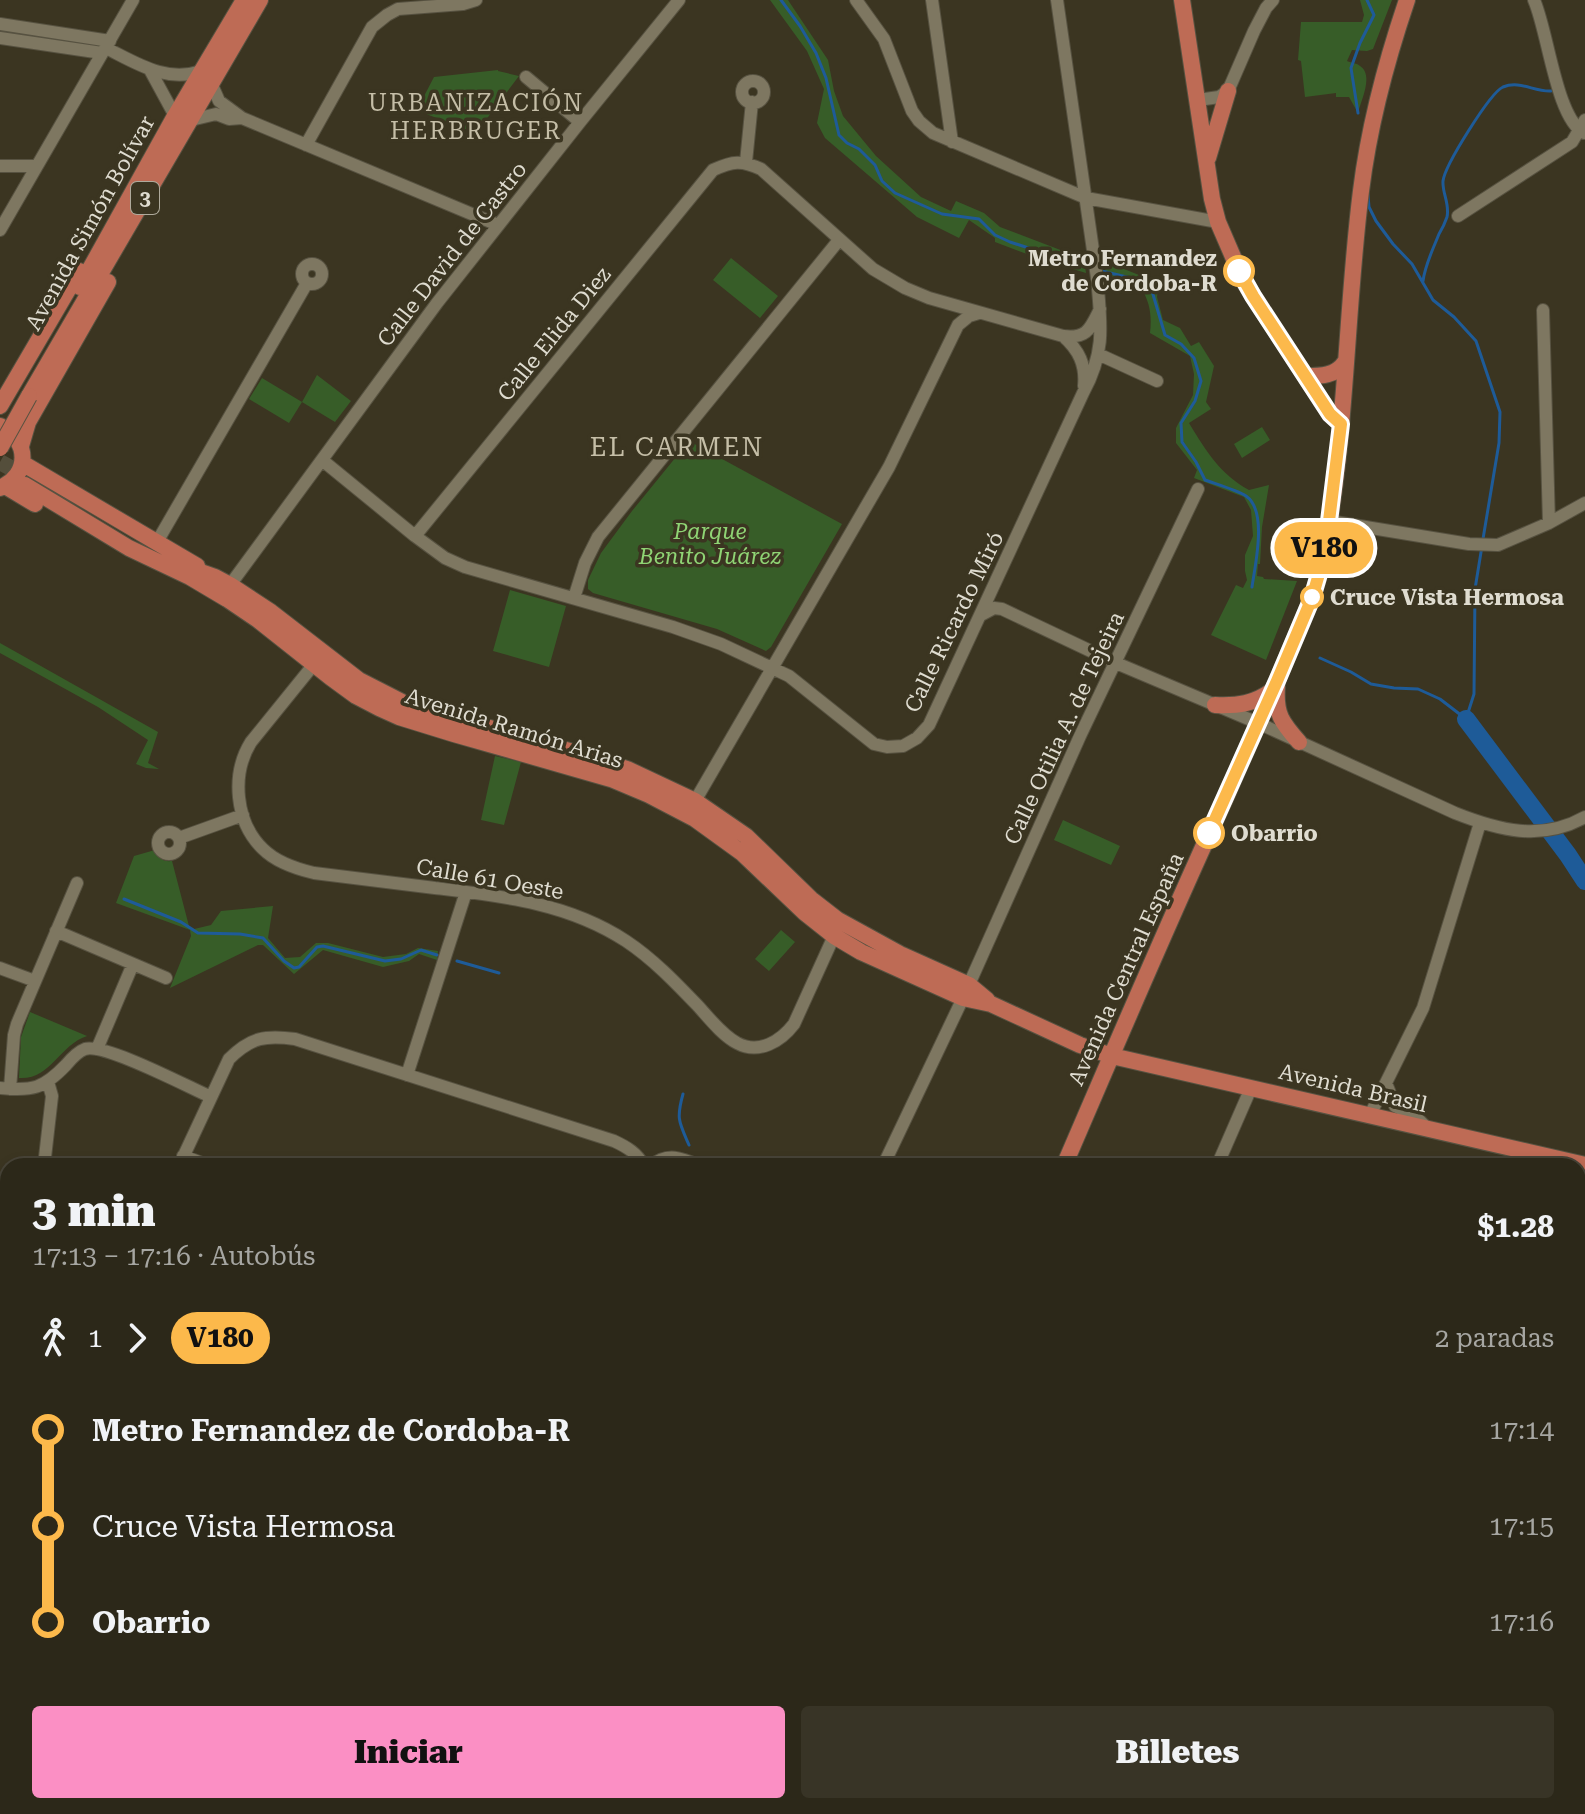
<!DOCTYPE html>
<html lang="es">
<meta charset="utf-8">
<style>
:root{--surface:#2c2819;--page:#383426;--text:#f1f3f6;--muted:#a6a6a2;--line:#484438;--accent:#fb8fc4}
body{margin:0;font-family:"Roboto Serif",serif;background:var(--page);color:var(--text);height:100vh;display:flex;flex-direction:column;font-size:30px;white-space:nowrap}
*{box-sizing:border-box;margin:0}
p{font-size:26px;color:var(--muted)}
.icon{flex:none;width:44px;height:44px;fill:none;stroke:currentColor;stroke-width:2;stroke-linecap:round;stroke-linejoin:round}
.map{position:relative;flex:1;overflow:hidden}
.details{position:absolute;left:0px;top:1158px;width:1586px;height:656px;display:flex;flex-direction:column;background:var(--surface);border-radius:24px 24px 0 0;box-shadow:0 4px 12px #0003,0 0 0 2px var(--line)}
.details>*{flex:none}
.badge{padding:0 16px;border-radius:26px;font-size:28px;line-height:52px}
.map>.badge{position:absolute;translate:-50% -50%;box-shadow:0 0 0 4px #fff}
.legs{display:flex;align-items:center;gap:12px;height:88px;padding:0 32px;font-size:26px}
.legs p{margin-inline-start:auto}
.headline{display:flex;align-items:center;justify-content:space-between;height:136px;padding:0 32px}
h1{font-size:44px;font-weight:800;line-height:60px}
.action{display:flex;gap:16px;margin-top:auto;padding:16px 32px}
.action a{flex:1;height:92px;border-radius:8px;background:var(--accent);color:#111;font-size:32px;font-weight:800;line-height:92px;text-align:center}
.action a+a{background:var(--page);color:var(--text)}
ul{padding:0 32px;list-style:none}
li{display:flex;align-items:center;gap:28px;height:96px;font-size:30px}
li i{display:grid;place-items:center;width:12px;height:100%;margin:0 10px;background:currentColor}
li i::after{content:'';width:20px;height:20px;margin:-10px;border:6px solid;border-radius:50%;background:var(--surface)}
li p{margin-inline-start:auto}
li:first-child i{background:linear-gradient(#0000 50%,currentColor 0)}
li:last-child i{background:linear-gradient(currentColor 50%,#0000 0)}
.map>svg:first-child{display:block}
.green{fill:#375d28}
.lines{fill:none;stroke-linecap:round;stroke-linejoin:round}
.stream{stroke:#1e5b98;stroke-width:3}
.river{stroke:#1e5b98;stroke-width:18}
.major-tunnel{stroke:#544e3b;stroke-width:16;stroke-dasharray:16 8;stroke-linecap:butt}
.minor-casing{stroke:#575241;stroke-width:14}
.major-casing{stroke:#575241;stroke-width:18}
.minor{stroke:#7e7761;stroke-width:12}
.major{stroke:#be6b55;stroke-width:16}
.major-bridge-casing{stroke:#575241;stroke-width:18;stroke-linecap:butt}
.major-bridge{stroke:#be6b55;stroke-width:16}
.line-1-casing{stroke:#fff;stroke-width:18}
.line-1{stroke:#fcb94b;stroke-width:12}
.stop-1-dot{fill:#fff;stroke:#fcb94b;stroke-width:4}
.labels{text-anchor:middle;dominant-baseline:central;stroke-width:7;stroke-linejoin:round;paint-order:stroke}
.shield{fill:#3b3521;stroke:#aeaa9c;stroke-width:2}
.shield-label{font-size:20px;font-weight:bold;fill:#dfdcd0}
.street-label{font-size:22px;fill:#dfdcd0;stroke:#3b3521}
.stop-label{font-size:22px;font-weight:bold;fill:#dfdcd0;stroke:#3b3521;text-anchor:start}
.park-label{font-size:22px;font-style:italic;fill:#8fd474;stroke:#3b3521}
.neighbourhood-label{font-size:24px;letter-spacing:2px;fill:#c5bea7;stroke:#3b3521}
.quarter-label{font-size:26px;letter-spacing:2px;fill:#c5bea7;stroke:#3b3521}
</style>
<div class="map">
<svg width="1585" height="1814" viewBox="0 0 1585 1814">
<rect width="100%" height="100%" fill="#3b3521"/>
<path class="green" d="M 770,0 L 788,0 L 828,60 L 834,91 L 843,116 L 876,156 L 921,197 L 951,211 L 956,201 L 984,213 L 1000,227 L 1084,259 L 1086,273 L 1043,260 L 995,242 L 995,238 L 969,220 L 959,238 L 917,217 L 825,138 L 817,123 L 824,89 L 807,51 Z
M 1360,0 L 1392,0 L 1373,49 L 1367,51 L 1352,50 L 1347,61 C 1352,63 1357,63 1360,66 C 1374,75 1361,100 1358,113 L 1349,97 L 1336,97 L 1336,93 L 1305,97 L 1301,61 L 1298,60 L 1301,22 L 1362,22 L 1364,15 Z
M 498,70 L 498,71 L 519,76 L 476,133 L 413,109 L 422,100 L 434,77 Z
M 731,258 L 778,296 L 760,318 L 713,280 Z
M 1109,263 L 1149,279 L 1158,289 L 1157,297 L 1163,320 L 1180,328 L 1191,346 L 1199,342 L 1214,366 L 1206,402 L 1211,409 L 1189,423 C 1206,451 1220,474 1249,490 L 1269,485 L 1262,527 L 1260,564 L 1258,564 L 1257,576 L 1263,577 L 1264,579 L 1297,581 L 1266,660 L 1211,635 L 1236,585 L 1243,588 L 1247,580 L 1245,571 L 1245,555 L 1253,536 L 1251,510 L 1244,497 L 1194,478 L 1197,470 L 1176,443 L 1176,428 L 1193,395 L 1194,374 L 1190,356 L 1150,333 C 1152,316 1150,302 1141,288 L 1106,279 L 1105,266 Z
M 317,375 L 351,401 L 335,422 L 302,402 L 289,423 L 249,399 L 262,378 L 302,402 Z
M 1262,427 L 1270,440 L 1242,458 L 1234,444 Z
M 689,441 L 842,524 L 771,647 L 766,651 L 717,629 L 593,593 L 588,589 L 588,580 L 601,553 L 632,511 Z
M 510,590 L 566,606 L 549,667 L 493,651 Z
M 0,643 L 158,732 L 148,763 L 159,769 L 146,768 L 136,764 L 148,740 L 98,707 L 0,653 Z
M 495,756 L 521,762 L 504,825 L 481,820 Z
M 1063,820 L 1120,846 L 1111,865 L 1054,840 Z
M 155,850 C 159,858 162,862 172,861 L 190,930 L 211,925 L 221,911 L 273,906 L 268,938 L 285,958 L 300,957 L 316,943 L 328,943 L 383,957 L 406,954 L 418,948 L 438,951 L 437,960 L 419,954 L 409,961 L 383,967 L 323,950 L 294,974 L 263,945 L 258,945 L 170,988 L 191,936 L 190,930 L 116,903 L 134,856 Z
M 781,930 L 795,942 L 769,971 L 755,959 Z
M 30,1012 L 87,1036 C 59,1045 51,1080 19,1078 L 21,1037 Z"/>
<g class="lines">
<path class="stream" d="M 781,0 L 800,26 L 816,53 L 826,78 L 839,135 L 847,143 L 859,149 L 875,165 L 882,181 L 895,193 L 942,214 L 979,219 L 995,235 L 1010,242 L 1090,268
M 1358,113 L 1351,68 L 1360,43 L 1374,15 L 1367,0
M 1368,195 L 1369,207 L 1376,221 L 1393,244 L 1412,264 L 1433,300 L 1454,317 L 1476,341 L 1500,412 L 1499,443 L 1483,539
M 1102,271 L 1143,281 L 1152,291 L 1165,335 L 1181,344 L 1194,358 L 1201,381 L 1195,401 L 1181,423 L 1182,442 L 1196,462 L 1205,480 C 1216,484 1237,490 1246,496 C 1268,511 1255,565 1252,587
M 1423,281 C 1425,265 1433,249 1439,234 C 1442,229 1445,223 1447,217 C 1450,204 1442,193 1443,181 C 1445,165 1490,93 1503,87 C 1520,80 1534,92 1551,91
M 1320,658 L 1351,672 L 1371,684 L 1394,688 L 1418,689 L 1440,699 L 1466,719 L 1474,694 L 1475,589 L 1482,546
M 124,899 L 181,922 L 198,933 L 240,934 L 263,938 L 284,961 L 294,968 L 299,967 L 317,947 L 323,946 L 385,961 L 401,959 L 421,950 L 437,955
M 457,961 L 499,973
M 683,1094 C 676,1119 679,1122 689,1145
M 920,1806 L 923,1814"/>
<path class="river" d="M 1466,719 L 1568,855 L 1585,881"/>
<path class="major-tunnel" d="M 0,462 L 29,478"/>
<g class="minor-casing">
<path id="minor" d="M 856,0 L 884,39 L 912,111 L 919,121 L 933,133 L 1086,198 L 1218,222
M 932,0 L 952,142
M 1534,0 C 1548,31 1556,118 1584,133
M 0,24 L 110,41
M 0,38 L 102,53
M 106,48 C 138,64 166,83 202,71
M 150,70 L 175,116
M 526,77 L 580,122
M742 92a11 11 0 1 1 22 0a11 11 0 1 1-22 0Z
M 212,85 L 219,101 L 242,118 L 498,225
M 1198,100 L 1219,97 L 1228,91 L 1254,31 L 1266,8 L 1273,0
M 191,120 L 216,114 L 229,119 L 242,118
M 306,145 L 372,27 L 387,15 L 398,9 L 463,4 L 476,0
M 746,162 L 752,102
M 0,166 L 37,166
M 1458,216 L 1572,142 L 1585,120
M 0,230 L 133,0
M302 274a10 10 0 1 1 20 0a10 10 0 1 1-20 0Z
M 1543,310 L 1549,523
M 1063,336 C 1079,350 1086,365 1084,386
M 1098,354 L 1157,381
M 322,460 L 415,536 L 445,558 L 465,567 L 673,627 L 721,644 L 789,676 L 874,744 L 887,747 L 903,746 L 917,738 L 929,725 L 1083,393 C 1106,351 1101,324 1097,278 L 1057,0
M 1329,521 L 1469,544 L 1498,545 L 1549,523 L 1585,503
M 415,536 L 713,170 C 733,161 741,160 761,169 L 873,269 L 905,288 L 929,298 L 1063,336 C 1087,339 1090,329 1100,309
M 157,542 L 307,283
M 230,585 L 437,303 L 580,122 L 679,0
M 574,598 L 585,563 L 598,537 L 839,240
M 981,615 L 994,608 L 1002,609 L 1116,663 L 1258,723 L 1455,813 C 1498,830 1541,842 1585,817
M 319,658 L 251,742 C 231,774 235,822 263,849 C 276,862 297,869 314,873 C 355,878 395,883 435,888 C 502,896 568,903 626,941 C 653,959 675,982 698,1006 C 709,1018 722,1035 737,1043 C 759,1055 781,1041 794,1024 L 834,936
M 695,801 L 889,467 L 958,325 L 969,316 L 979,313
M158 843a11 11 0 1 1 22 0a11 11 0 1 1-22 0Z
M 179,838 L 243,815
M 56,931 L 166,978
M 0,968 L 35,981
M 97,1049 L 133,964
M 407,1075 L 466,892
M 1386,1083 L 1395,1106 L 1414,1115 L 1426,1127
M 0,1088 C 33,1091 43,1089 66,1065 C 71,1059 77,1052 85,1049 C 105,1043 188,1087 211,1097
M 10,1089 L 14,1035 L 17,1024 L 77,883
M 1370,1115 L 1423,1008 L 1480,823
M 183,1156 L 210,1166
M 44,1166 L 52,1096 L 48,1082
M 179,1166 L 229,1059 C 251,1037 266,1035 295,1039 L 614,1141 C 627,1147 637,1153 644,1166
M 651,1166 C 667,1152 682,1158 700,1166
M 883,1166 L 963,998 L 1080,736 L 1198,489
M 1217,1166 L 1251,1088
M 1578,1314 L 1585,1316
M 1578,1350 L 1585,1344
M 6,1490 L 4,1483 L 8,1478
M 1578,1543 L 1585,1553
M 0,1612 L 8,1606
M 0,1628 L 8,1622
M 1578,1682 L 1585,1677
M 1578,1768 L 1585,1777
M 1136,1806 L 1143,1814
M 1306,1806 L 1313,1814
M 1456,1806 L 1462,1814
M 0,1807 L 8,1802
M 155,1814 L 156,1806
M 315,1814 L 342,1809 L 371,1814
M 622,1814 L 625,1806
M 973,1814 L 972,1812 L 979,1806
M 1403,1814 L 1414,1806"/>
</g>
<g class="major-casing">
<path id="major" d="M 1182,0 L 1212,199 L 1218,222 L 1243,280 L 1330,414 L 1341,424
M 1208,158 L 1228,91
M 80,287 L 175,116 L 244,0
M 1305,376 C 1321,376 1336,376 1345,362
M 29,396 L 260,0
M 0,406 L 79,271
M 0,426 C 30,440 30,475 0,488
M 21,446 L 28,422 L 108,282
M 22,463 L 197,566
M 25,485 L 129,548 L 190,577 L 227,599 L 258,620 L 330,677 L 356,696 L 379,708 L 399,717 L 454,734 L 611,779 L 649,795 L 695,819 L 742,853 L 805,913 L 834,936 L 861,952 L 963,998 L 991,1004 L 1080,1045 L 1112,1056 L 1585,1165
M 5,486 L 35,504
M 184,566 L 215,577 L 230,585 L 271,612 L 359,680 L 406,704 L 597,759 L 627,769 L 695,801 L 746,836 L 811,899 L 838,920 L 900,954 L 969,985 L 987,1000
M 1277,687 C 1275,714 1282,723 1299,742
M 1215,705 C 1238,706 1254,704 1273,690
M 1064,1166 C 1117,1043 1169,920 1225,799 C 1247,748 1270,698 1292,646 C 1302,622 1314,597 1320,571 C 1347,448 1345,317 1361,191 C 1369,126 1386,62 1407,0
M 807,1814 L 811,1806"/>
</g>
<use href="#minor" class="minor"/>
<use href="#major" class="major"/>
<g class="major-bridge-casing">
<path id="major-bridge" d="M 0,448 L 29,396"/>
</g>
<use href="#major-bridge" class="major-bridge"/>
</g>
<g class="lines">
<g class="line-1-casing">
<path id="line-1" d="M 1209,833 L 1277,681 L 1312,598 L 1319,574 L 1329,521 L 1341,424 L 1330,414 L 1253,296 L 1239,271"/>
</g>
<use href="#line-1" class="line-1"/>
</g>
<g class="stop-1-dot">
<circle cx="1239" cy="271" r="14"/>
<circle cx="1312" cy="597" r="10"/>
<circle cx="1209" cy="833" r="14"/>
</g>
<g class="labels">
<rect class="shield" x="131" y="182" width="28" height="32" rx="6"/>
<g class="shield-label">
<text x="145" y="198">3</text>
</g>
<g class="street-label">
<text transform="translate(90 223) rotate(-61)">Avenida Simón Bolívar</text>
<text transform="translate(452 254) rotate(-52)">Calle David de Castro</text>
<text transform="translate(554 334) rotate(-51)">Calle Elida Diez</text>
<text transform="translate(954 622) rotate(-64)">Calle Ricardo Miró</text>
<text transform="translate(514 728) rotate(17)">Avenida Ramón Arias</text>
<text transform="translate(1064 728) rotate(-65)">Calle Otilia A. de Tejeira</text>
<text transform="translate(490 879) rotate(10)">Calle 61 Oeste</text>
<text transform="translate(1126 969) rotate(-66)">Avenida Central España</text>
<text transform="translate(1353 1088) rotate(13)">Avenida Brasil</text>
</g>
<g class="stop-label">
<text x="1217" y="258" text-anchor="end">Metro Fernandez<tspan x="1217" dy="25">de Cordoba-R</tspan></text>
<text x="1330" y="597">Cruce Vista Hermosa</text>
<text x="1231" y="833">Obarrio</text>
</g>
<g class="park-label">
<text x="710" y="531">Parque<tspan x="710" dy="25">Benito Juárez</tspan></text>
</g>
<g class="neighbourhood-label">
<text x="476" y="103">URBANIZACIÓN<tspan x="476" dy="28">HERBRUGER</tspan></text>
</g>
<g class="quarter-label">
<text x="677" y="447">EL CARMEN</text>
</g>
</g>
</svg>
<b class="badge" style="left:1324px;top:548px;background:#fcb94b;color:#111">V180</b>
<section class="details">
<div class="headline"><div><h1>3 min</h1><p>17:13 – 17:16 · Autobús</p></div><b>$1.28</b></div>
<div class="legs"><svg class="icon" aria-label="walk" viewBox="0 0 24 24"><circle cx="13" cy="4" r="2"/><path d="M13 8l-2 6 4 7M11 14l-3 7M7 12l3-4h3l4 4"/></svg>1<svg class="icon" aria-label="forward" viewBox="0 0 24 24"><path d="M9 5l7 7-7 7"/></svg><b class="badge" style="background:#fcb94b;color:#111">V180</b><p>2 paradas</p></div>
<ul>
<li><i style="color:#fcb94b"></i><b>Metro Fernandez de Cordoba-R</b><p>17:14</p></li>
<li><i style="color:#fcb94b"></i><span>Cruce Vista Hermosa</span><p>17:15</p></li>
<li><i style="color:#fcb94b"></i><b>Obarrio</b><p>17:16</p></li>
</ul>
<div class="action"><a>Iniciar</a><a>Billetes</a></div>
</section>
</div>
